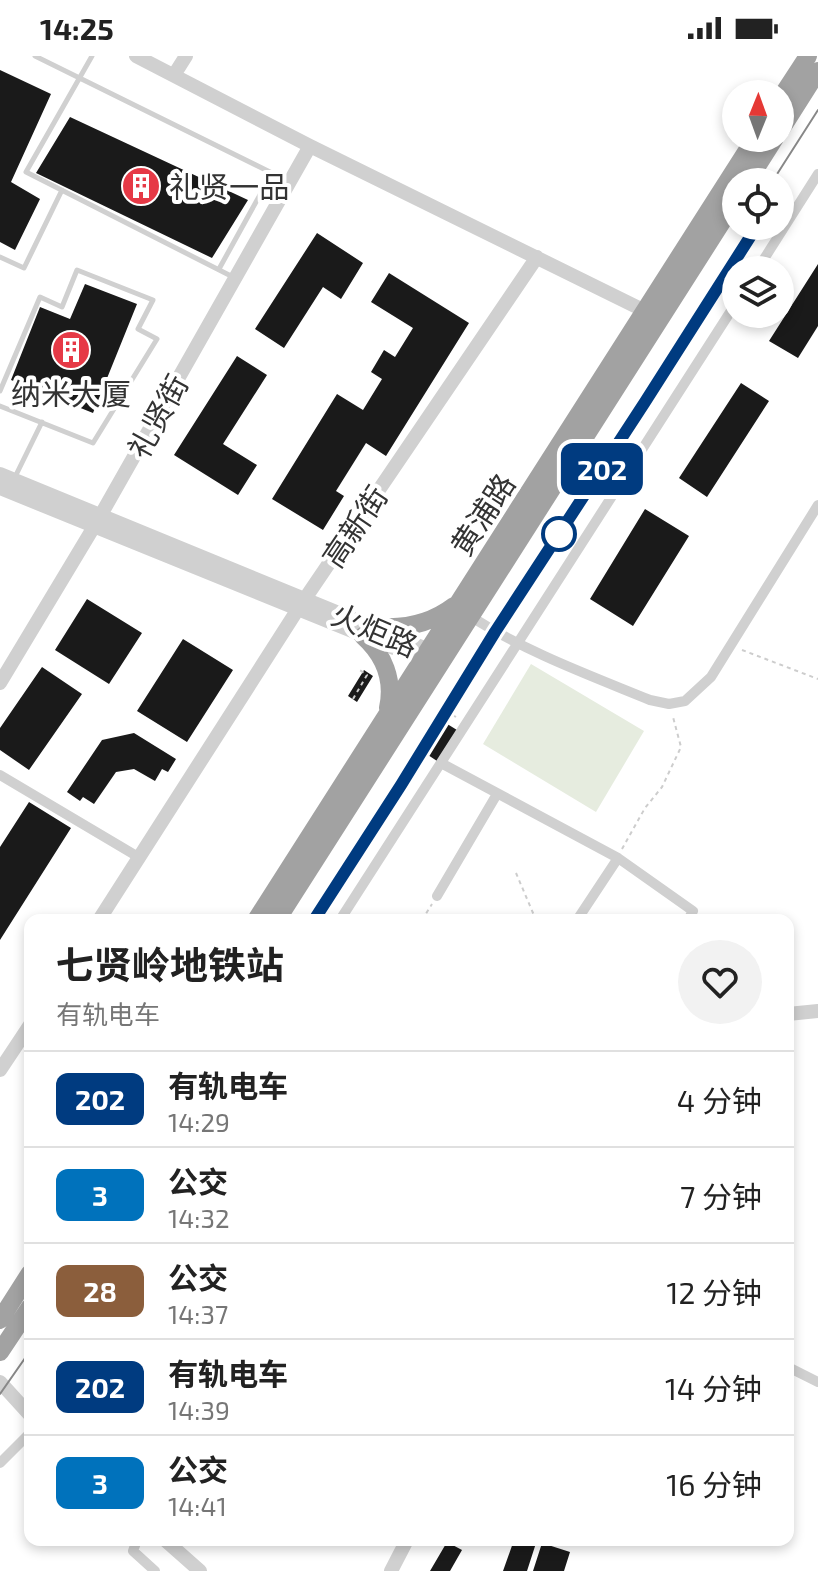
<!DOCTYPE html>
<html lang="zh">
<meta charset="utf-8">
<style>
:root{--surface:#fff;--page:#f2f2f2;--text:#222;--muted:#767676;--line:#e0e0e0}
body{margin:0;font-family:"Exo 2","Noto Sans SC",sans-serif;background:var(--page);color:var(--text);height:100vh;display:flex;flex-direction:column;font-size:30px;white-space:nowrap}
*{box-sizing:border-box;margin:0}
p{font-size:26px;color:var(--muted)}
.icon{flex:none;width:44px;height:44px;fill:none;stroke:currentColor;stroke-width:2;stroke-linecap:round;stroke-linejoin:round}
.map{position:relative;flex:1;overflow:hidden}
.drawer{position:absolute;left:24px;top:858px;width:770px;height:632px;display:flex;flex-direction:column;background:var(--surface);border-radius:16px;box-shadow:0 4px 12px #0003}
.drawer>*{flex:none}
.badge{padding:0 16px;border-radius:12px;font-size:28px;line-height:52px}
.needle{width:52px;rotate:1deg}
.fabs{position:absolute;left:722px;top:24px;display:grid;gap:16px}
.fabs a{display:grid;place-items:center;width:72px;height:72px;border-radius:50%;background:var(--surface);box-shadow:0 4px 12px #0003;font-size:40px}
.map>.badge{position:absolute;translate:-50% -50%;box-shadow:0 0 0 4px #fff}
.round{display:grid;place-items:center;flex:none;width:84px;height:84px;border-radius:42px;background:var(--page)}
.overview{display:flex;align-items:center;justify-content:space-between;height:136px;padding:0 32px}
h1{font-size:38px;font-weight:700;line-height:60px}
ul{padding:0;list-style:none}
li{display:flex;align-items:center;gap:24px;height:96px;padding:0 32px;border-top:2px solid var(--line)}
li div{flex:1}
li b{display:block;font-size:30px}
li em{font-style:normal}
li .badge{min-width:88px;font-weight:700;text-align:center}
.status{display:flex;justify-content:space-between;align-items:center;height:56px;padding:0 40px;background:var(--surface);direction:ltr}
.status svg{height:22px;fill:currentColor}
.map>svg:first-child{display:block}
.green{fill:#e6ecdf}
.building{fill:#1a1a1a}
.lines{fill:none;stroke-linecap:round;stroke-linejoin:round}
.path{stroke:#cdcdcd;stroke-width:2;stroke-dasharray:4 4;stroke-linecap:butt}
.service{stroke:#d0d0d0;stroke-width:5}
.minor{stroke:#d0d0d0;stroke-width:10}
.tertiary{stroke:#d0d0d0;stroke-width:14}
.trunk{stroke:#a2a2a2;stroke-width:18}
.tram{stroke:#888;stroke-width:2}
.line-casing{stroke:#fff;stroke-width:18}
.line{stroke:#003b80;stroke-width:12}
.stop-dot{fill:#fff;stroke:#003b80;stroke-width:4}
.labels{text-anchor:middle;dominant-baseline:central;stroke-width:8;stroke-linejoin:round;paint-order:stroke}
.poi-label{font-size:30px;fill:#333;stroke:#fff;text-anchor:start}
.street-label{font-size:30px;fill:#333;stroke:#fff}
</style>
<div class="status"><b>14:25</b><svg viewBox="0 0 49 12"><path d="M0 12V9h3v3zM5 12V6h3v6zM10 12V3h3v9zM15 12V0h3v12zM26 1h20v11H26zM47 4h2v5h-2z"/></svg></div>
<div class="map">
<svg width="818" height="1515" viewBox="0 0 818 1515">
<rect width="100%" height="100%" fill="#fff"/>
<path class="green" d="M 531,608 L 644,675 L 596,756 L 483,688 Z"/>
<path class="building" d="M 0,14 L 51,38 L 11,126 L 40,143 L 15,194 L 0,186 Z
M 70,61 L 248,144 L 212,202 L 36,117 Z
M 317,177 L 363,207 L 341,243 L 323,231 L 284,292 L 255,273 Z
M 818,208 L 818,270 L 798,302 L 769,285 Z
M 389,217 L 469,267 L 386,400 L 366,387 L 336,435 L 344,440 L 323,474 L 272,443 L 337,338 L 363,354 L 382,323 L 371,316 L 384,294 L 395,301 L 413,272 L 371,246 Z
M 85,228 L 137,248 L 93,357 L 11,324 L 40,251 L 70,263 Z
M 237,300 L 267,319 L 223,388 L 257,409 L 238,439 L 174,399 Z
M 741,327 L 769,345 L 707,441 L 679,422 Z
M 645,453 L 689,480 L 633,570 L 590,543 Z
M 87,543 L 142,577 L 109,628 L 55,594 Z
M 183,583 L 233,614 L 187,686 L 137,655 Z
M 42,611 L 82,638 L 29,714 L 0,694 L 0,672 Z
M 364,614 L 373,620 L 357,646 L 348,640 Z
M 444,666 L 457,674 L 437,705 L 425,697 Z
M 134,677 L 176,703 L 168,716 L 162,713 L 155,725 L 134,713 L 116,716 L 94,748 L 83,741 L 80,745 L 67,736 L 102,684 Z
M 29,746 L 71,772 L 0,884 L 0,791 Z
M 514,1484 L 537,1484 L 527,1515 L 503,1515 Z
M 447,1486 L 462,1494 L 450,1515 L 430,1515 Z
M 542,1487 L 570,1496 L 564,1515 L 533,1515 Z"/>
<g class="lines">
<path class="path" d="M 742,594 L 818,623
M 353,643 L 367,619 L 358,613
M 447,656 L 456,661
M 622,793 L 645,752 L 662,731 L 681,691 L 673,661
M 516,817 L 536,864
M 422,864 L 432,848"/>
<path class="service" d="M 35,0 L 272,117 L 219,213
M 92,0 L 26,116 L 235,222
M 0,201 L 24,212 L 62,134
M 0,335 L 40,241 L 62,251 L 77,214 L 153,244 L 138,273 L 157,283 L 93,387 L 0,350
M 14,423 L 42,366"/>
<path class="minor" d="M 757,214 L 818,118
M 470,560 C 526,596 589,619 650,644 L 669,648 L 685,645 L 711,621 L 818,449
M 441,707 L 618,802 L 693,855 L 688,864
M 0,719 L 140,802
M 437,840 L 497,738
M 340,864 L 736,247
M 577,864 L 618,802
M 788,1311 L 818,1326
M 0,1407 L 30,1377
M 137,1484 L 133,1495 L 155,1515"/>
<path class="tertiary" d="M 136,0 L 310,90 L 645,255
M 174,19 L 186,0
M 0,418 L 429,594 L 432,600
M 0,432 L 431,607
M 0,627 L 98,464 L 310,90
M 99,864 L 298,553 L 537,201
M 788,958 L 818,955
M 0,1014 L 30,969
M 0,1326 L 30,1359
M 165,1484 L 200,1515
M 391,1515 L 407,1484"/>
<path class="trunk" d="M 780,43 L 808,0
M 780,75 L 818,15
M 747,126 L 775,82
M 371,570 C 402,574 429,569 454,550
M 363,580 C 384,599 394,624 388,652
M 256,864 L 755,82
M 277,864 L 736,144
M 0,1264 L 30,1217
M 0,1296 L 30,1251"/>
<path class="tram" d="M 772,126 L 818,54
M 314,864 L 401,729 L 495,576 L 645,346 L 757,170
M 0,1338 L 30,1295"/>
</g>
<g class="lines">
<g class="line-casing">
<path id="line" d="M 314,864 L 401,729 L 495,576 L 645,346 L 757,170"/>
</g>
<use href="#line" class="line"/>
</g>
<defs>
<g id="building-disc" transform="scale(2)"><circle r="9.5" fill="#e63946" stroke="#fff"/><path d="M-4-6H4V6H1V3H-1V6H-4ZM-2.5-4.3h1.7v1.8h-1.7ZM.8-4.3h1.7v1.8H.8ZM-2.5-1h1.7V.8h-1.7ZM.8-1h1.7V.8H.8Z" fill="#fff"/></g>
</defs>
<g fill-rule="evenodd">
<use href="#building-disc" x="141" y="130"/>
<use href="#building-disc" x="71" y="294"/>
</g>
<circle class="stop-dot" cx="559" cy="478" r="16"/>
<g class="labels">
<g class="poi-label">
<text x="169" y="130">礼贤一品</text>
<text x="71" y="337" text-anchor="middle">纳米大厦</text>
</g>
<g class="street-label">
<text transform="translate(157 360) rotate(-61)">礼贤街</text>
<text transform="translate(482 458) rotate(-57)">黄浦路</text>
<text transform="translate(354 470) rotate(-56)">高新街</text>
<text transform="translate(375 573) rotate(23)">火炬路</text>
</g>
</g>
</svg>
<div class="fabs">
<a><svg class="needle" viewBox="-14 -14 28 28"><path d="M0-13l5 13h-10z" fill="#e53935"/><path d="M0 13l5-13h-10z" fill="#767676"/></svg></a>
<a><svg class="icon" aria-label="locate" viewBox="0 0 24 24"><circle cx="12" cy="12" r="6"/><path d="M12 2v4M12 18v4M2 12h4M18 12h4"/></svg></a>
<a><svg class="icon" aria-label="layers" viewBox="0 0 24 24"><path d="M12 4l9 5-9 5-9-5zM3 14l9 5 9-5"/></svg></a>
</div>
<b class="badge" style="left:602px;top:413px;background:#003b80;color:#fff">202</b>
<section class="drawer">
<div class="overview"><div><h1>七贤岭地铁站</h1><p>有轨电车</p></div><a class="round"><svg class="icon" aria-label="heart" viewBox="0 0 24 24"><path d="M12 20l-8-8c-3-5 5-10 8-4 3-6 11-1 8 4z"/></svg></a></div>
<ul>
<li><span class="badge" style="background:#003b80;color:#fff">202</span><div><b>有轨电车</b><p>14:29</p></div><em>4 分钟</em></li>
<li><span class="badge" style="background:#0072bc;color:#fff">3</span><div><b>公交</b><p>14:32</p></div><em>7 分钟</em></li>
<li><span class="badge" style="background:#8b5e3c;color:#fff">28</span><div><b>公交</b><p>14:37</p></div><em>12 分钟</em></li>
<li><span class="badge" style="background:#003b80;color:#fff">202</span><div><b>有轨电车</b><p>14:39</p></div><em>14 分钟</em></li>
<li><span class="badge" style="background:#0072bc;color:#fff">3</span><div><b>公交</b><p>14:41</p></div><em>16 分钟</em></li>
</ul>
</section>
</div>
